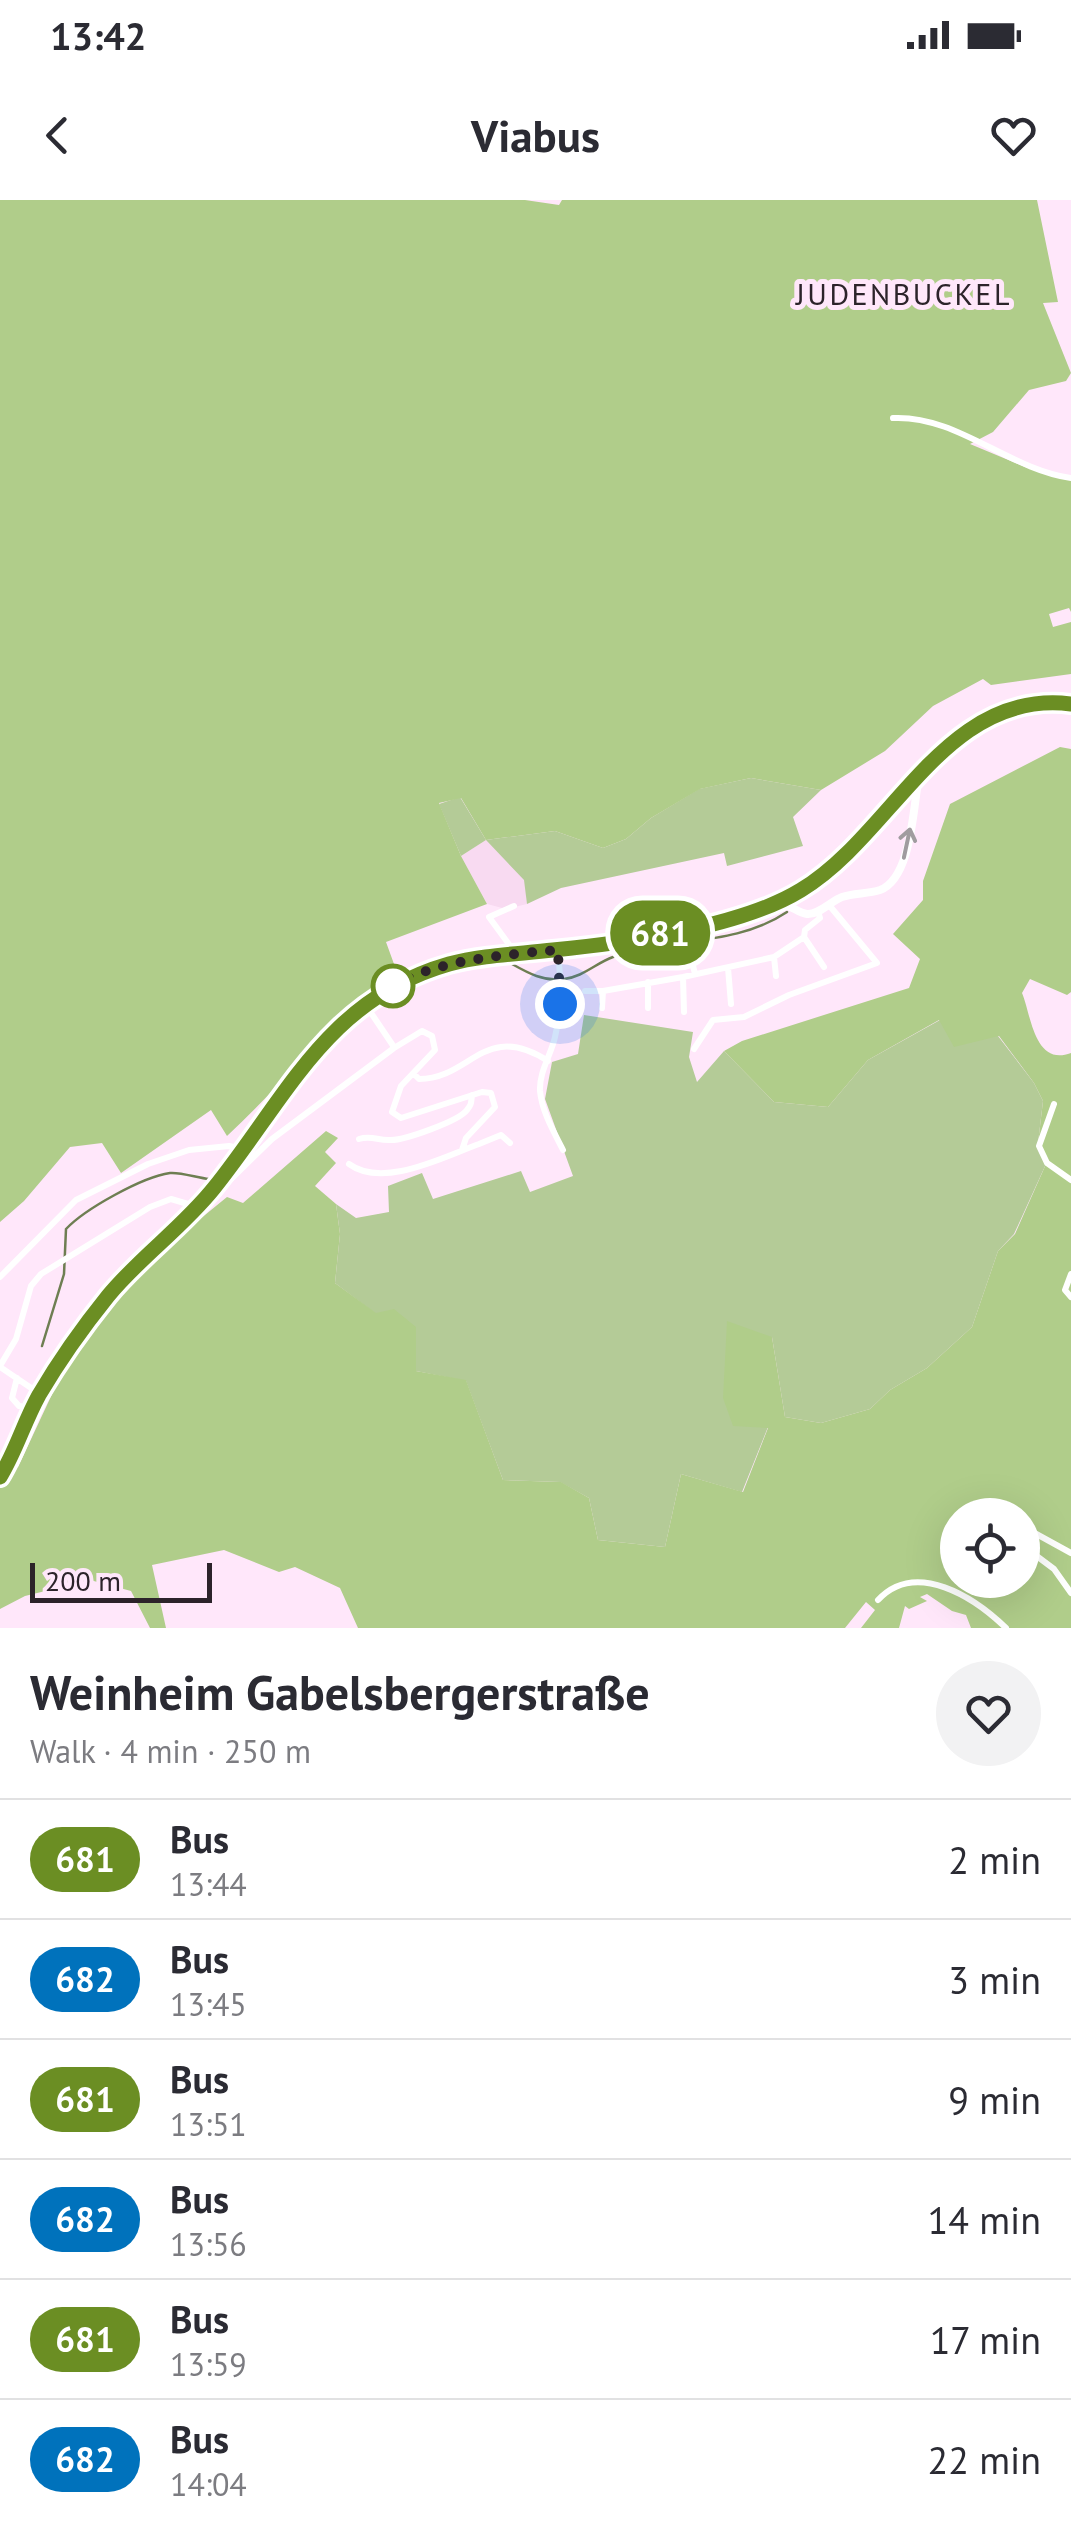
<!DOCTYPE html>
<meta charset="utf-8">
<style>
:root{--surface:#fff;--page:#f2f2f3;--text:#2b2b33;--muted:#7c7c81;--line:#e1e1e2}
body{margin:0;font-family:"PT Sans",sans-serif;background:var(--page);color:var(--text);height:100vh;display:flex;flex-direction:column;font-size:38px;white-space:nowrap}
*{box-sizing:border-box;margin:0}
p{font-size:32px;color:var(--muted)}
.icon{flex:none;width:55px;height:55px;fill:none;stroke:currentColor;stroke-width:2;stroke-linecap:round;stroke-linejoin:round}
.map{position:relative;height:1428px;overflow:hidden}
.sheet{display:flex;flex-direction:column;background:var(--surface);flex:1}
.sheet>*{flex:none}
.badge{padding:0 20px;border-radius:32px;font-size:35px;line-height:65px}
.buttons{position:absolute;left:940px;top:1298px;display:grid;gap:20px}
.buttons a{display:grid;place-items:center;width:100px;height:100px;border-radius:50%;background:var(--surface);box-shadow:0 10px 40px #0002;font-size:50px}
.scale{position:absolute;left:30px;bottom:25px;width:182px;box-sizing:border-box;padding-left:10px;border:5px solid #2c232a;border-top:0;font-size:28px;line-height:35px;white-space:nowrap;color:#2c232a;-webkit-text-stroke:8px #ffe7fa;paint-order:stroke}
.you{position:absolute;width:50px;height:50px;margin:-25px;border:8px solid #fff;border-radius:50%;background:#1a73e8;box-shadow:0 0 0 15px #1a73e833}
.map>.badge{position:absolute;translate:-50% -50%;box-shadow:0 0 0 5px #fff}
.round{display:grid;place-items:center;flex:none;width:105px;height:105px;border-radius:52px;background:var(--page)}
.summary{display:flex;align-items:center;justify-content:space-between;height:170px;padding:0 30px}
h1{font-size:48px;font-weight:600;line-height:75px}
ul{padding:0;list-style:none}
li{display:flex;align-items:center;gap:30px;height:120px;padding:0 30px;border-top:2px solid var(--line)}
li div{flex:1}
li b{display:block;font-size:38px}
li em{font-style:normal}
li .badge{min-width:110px;font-weight:700;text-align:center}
.status{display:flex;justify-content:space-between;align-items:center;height:70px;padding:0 50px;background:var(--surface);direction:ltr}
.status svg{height:28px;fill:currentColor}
header{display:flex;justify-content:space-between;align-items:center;height:130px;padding:0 30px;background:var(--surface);font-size:45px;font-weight:600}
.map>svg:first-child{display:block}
.built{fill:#f8daf1}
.green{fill:#b4cb97}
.forest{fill:#b0cd8a;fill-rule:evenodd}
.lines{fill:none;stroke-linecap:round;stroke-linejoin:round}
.stream{stroke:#6e7e52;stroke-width:2.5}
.minor{stroke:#fff;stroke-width:6}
.major{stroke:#fff;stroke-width:8}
.oneway{stroke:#a09c9f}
.line-casing{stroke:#fff;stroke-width:22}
.line{stroke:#6b8e23;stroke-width:15}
.walk{stroke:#2c232a;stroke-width:10;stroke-dasharray:0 18}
.stop-dot{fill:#fff;stroke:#6b8e23;stroke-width:5}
.labels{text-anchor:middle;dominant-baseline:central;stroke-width:10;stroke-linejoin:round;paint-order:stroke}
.neighbourhood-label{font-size:30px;letter-spacing:2.5px;fill:#2c232a;stroke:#ffe7fa}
</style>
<div class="status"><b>13:42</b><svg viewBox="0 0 49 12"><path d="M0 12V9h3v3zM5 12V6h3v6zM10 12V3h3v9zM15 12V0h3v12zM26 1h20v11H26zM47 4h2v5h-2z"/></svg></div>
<header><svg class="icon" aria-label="back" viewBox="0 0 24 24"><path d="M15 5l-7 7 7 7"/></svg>Viabus<svg class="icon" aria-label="heart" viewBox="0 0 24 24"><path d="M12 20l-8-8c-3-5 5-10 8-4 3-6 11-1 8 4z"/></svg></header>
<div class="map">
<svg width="1071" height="1428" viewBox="0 0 1071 1428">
<rect width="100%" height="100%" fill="#ffe7fa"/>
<path class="built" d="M 486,640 L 525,680 L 527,704 L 506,709 L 487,704 L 461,656 Z"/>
<path class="green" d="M 751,578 L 821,590 L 793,617 L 803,646 L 727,666 L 724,653 L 561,688 L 527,704 L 524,680 L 486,640 L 461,656 L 439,604 L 460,597 L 486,640 L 555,631 L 603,648 L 626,639 L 651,618 L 699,589 Z
M 584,815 L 693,832 L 689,857 L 697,882 L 724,851 L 774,902 L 828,907 L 868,860 L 940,820 L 998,836 L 1034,883 L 1043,901 L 1038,943 L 1046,964 L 1014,1034 L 998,1051 L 972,1127 L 927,1168 L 890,1190 L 870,1209 L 821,1223 L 785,1217 L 772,1137 L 768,1227 L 742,1292 L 681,1274 L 665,1347 L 598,1340 L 589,1298 L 560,1282 L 503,1280 L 466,1181 L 416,1171 L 376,1114 L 335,1083 L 340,1034 L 336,1004 L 356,1018 L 389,1012 L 388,986 L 422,973 L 433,999 L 521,971 L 530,992 L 573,976 L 545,899 L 552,862 L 578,854 Z"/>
<path class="forest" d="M 0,0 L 525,0 L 559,5 L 562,0 L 1037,0 L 1058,102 L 1043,103 L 1071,173 L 1066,181 L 1029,190 L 993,232 L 970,244 L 1025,267 L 1071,280 L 1071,412 L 1069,408 L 1049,414 L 1053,427 L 1071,422 L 1071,474 L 991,485 L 983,479 L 933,506 L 885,551 L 821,590 L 751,578 L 700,589 L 651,618 L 626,639 L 603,648 L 555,631 L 486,640 L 461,598 L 439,603 L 461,656 L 487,704 L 386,742 L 398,775 C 333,819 284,883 227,936 L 211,910 L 121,973 L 102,943 L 70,947 L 24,1001 L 0,1022 Z
M 1060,547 L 1071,549 L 1071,792 L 1067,795 L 1030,779 L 1022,793 C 1031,814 1034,867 1071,853 L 1071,1428 L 971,1428 L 966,1415 L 952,1411 L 927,1394 L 920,1397 L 927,1401 L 909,1409 L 905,1406 L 899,1428 L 861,1428 L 875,1410 L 866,1402 L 845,1428 L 358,1428 L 340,1388 L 295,1367 L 279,1372 L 224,1350 L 152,1365 L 166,1428 L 150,1428 L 131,1391 L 90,1380 L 25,1396 L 0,1409 L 0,1286 L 11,1269 L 18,1267 L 61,1175 L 125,1088 L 162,1050 L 227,997 L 243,1003 L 326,931 L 338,938 L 325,952 L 336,963 L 315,986 L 336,1004 L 340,1034 L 335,1083 L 376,1113 L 394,1109 L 416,1127 L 416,1171 L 466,1180 L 503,1280 L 561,1282 L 589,1298 L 598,1340 L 665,1347 L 681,1274 L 743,1292 L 768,1228 L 733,1226 L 723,1198 L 727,1121 L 772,1137 L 785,1217 L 821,1223 L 870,1209 L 890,1190 L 927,1168 L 972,1127 L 998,1051 L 1015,1034 L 1046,964 L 1038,943 L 1043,901 L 1034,883 L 999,836 L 954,847 L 939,820 L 868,860 L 828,907 L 774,902 L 724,851 L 742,841 L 909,788 L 920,759 L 893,734 L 923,700 L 923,681 L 950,604 ZM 958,1315 L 1022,1315 L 1022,1380 L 958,1380 Z"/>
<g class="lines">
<path class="stream" d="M 512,764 C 528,773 544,782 564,779 C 583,777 596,763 613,757 C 670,737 735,747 787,712
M 42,1146 L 64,1074 L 66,1029 C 85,1009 142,977 170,973 C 181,972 198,978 209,979"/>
<path class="minor" d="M 893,218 C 957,215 1008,269 1071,278
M 514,706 L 489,717 L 516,754
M 684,729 L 695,774
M 804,737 L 824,767
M 558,750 C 561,779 562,808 555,837 C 551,855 539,872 540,891 C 542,912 554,932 563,950
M 774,757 L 776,776
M 728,768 L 731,804
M 683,777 L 684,812
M 648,782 L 648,808
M 585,791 L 603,791 L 683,777 L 774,757 L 804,737 L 805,730 L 820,718 L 818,711
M 365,804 L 394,847
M 602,808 L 603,791
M 694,849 L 713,820 L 744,817 L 789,795 L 877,763 L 829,705
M 414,874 L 419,879 C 471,879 484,820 548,861
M 1054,904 L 1039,946 L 1047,963 L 1071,980
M 359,939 C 372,935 378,941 391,940 C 405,940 459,921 467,910 C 472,904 471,902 472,895
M 349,964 C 383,989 443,957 479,944 L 501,935 L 510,943
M 226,984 L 272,939 L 394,848 L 422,831 L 432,836 L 435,850 L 401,886 L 392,912 L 401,918 L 482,892 L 491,893 L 495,907 L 466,938 L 462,950
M 1071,1074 L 1065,1090 L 1071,1097
M 0,1077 L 76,1000 L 148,964 L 189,950 L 229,946 L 243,949
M 0,1166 L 16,1139 L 31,1086 L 41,1074 L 150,1007 L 171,999 L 198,1007
M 0,1167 L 40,1194
M 17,1178 L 12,1198 L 19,1206 L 33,1208
M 1022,1326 L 1071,1353
M 1022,1345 L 1054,1369 L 1071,1393
M 878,1400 C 916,1359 975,1398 1006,1428"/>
<path class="major" d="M 778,704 C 791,704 796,712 807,714 C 819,715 831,701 842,697 C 854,693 868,694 880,690 C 912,678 913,606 919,576
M 0,1277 C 16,1251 25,1222 39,1195 C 59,1161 83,1127 108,1096 C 140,1057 182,1028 214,988 C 285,899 329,797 448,764 C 482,755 519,754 553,750 C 624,743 742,727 801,690 C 892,634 945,488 1071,504"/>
</g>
<defs><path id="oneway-shaft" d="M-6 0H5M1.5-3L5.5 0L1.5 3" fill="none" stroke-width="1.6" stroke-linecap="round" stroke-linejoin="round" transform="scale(2.5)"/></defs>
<use class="oneway" href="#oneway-shaft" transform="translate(907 643) rotate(-78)"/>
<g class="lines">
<g class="line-casing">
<path id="line" d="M 0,1277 C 16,1251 24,1222 39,1195 C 59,1161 83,1127 108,1096 C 140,1057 182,1028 214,988 C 287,897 327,799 449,764 C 482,755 519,754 553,750 C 625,743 741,727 801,690 C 893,635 945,488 1071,504"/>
</g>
<use href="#line" class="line"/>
<path class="walk" d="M 393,786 C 437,760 502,755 558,750 L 560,804"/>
</g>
<circle class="stop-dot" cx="393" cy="786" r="20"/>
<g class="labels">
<g class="neighbourhood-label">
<text x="904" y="93">JUDENBUCKEL</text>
</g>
</g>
</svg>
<div class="buttons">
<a><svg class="icon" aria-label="locate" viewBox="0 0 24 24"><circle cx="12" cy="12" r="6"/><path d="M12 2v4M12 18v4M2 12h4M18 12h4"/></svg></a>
</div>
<div class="scale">200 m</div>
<div class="you" style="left:560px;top:804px"></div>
<b class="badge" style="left:660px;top:733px;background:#6b8e23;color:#fff">681</b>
</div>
<section class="sheet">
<div class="summary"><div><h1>Weinheim Gabelsbergerstraße</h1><p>Walk · 4 min · 250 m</p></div><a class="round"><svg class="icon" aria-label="heart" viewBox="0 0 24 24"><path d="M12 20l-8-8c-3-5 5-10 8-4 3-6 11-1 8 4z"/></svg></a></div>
<ul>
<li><span class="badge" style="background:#6b8e23;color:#fff">681</span><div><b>Bus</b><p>13:44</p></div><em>2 min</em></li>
<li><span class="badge" style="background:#0072bc;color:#fff">682</span><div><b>Bus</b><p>13:45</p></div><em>3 min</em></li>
<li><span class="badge" style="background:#6b8e23;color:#fff">681</span><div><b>Bus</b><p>13:51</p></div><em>9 min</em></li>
<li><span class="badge" style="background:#0072bc;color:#fff">682</span><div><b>Bus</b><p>13:56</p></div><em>14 min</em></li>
<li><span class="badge" style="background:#6b8e23;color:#fff">681</span><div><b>Bus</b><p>13:59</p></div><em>17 min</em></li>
<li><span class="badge" style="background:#0072bc;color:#fff">682</span><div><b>Bus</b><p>14:04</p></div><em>22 min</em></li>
</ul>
</section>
